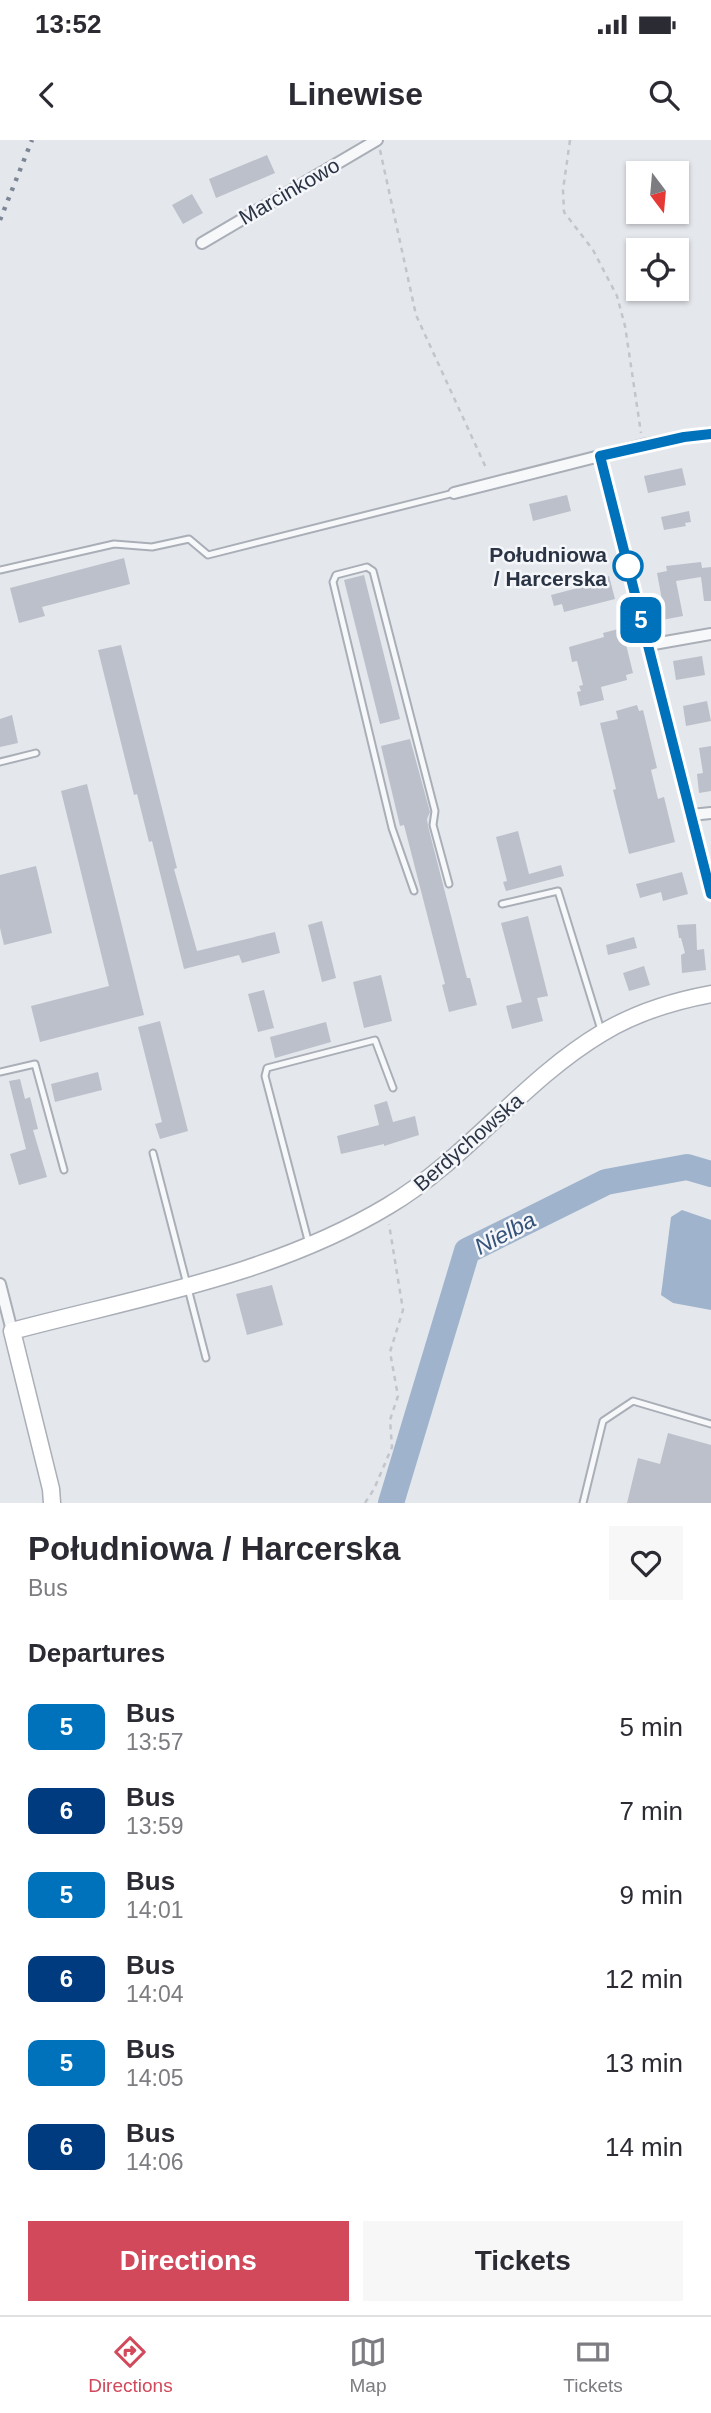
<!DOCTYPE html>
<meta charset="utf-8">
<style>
:root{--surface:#fff;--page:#f7f7f7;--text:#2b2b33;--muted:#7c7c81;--line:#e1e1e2;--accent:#d1495b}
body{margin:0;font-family:Helvetica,sans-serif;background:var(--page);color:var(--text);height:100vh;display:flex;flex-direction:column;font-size:26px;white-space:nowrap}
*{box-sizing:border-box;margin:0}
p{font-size:23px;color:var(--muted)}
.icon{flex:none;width:38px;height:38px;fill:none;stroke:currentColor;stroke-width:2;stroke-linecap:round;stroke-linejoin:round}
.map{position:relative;height:1363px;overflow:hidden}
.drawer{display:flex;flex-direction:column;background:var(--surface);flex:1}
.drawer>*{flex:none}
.badge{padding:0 14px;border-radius:10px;font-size:24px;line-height:46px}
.needle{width:46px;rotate:164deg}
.tools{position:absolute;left:626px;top:21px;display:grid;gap:14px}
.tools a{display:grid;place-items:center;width:63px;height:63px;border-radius:0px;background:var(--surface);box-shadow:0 2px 5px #0004;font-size:35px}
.map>.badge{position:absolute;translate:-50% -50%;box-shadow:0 0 0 4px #fff}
h2{padding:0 28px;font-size:26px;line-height:63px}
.round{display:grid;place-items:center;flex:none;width:74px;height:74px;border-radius:0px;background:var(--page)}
.head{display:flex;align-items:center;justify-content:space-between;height:119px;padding:0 28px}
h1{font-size:33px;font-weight:600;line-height:52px}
.button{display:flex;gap:14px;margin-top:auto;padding:14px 28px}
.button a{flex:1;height:80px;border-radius:0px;background:var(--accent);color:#fff;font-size:28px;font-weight:600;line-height:80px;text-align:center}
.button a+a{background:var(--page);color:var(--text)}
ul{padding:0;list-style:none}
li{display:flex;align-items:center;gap:21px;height:84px;padding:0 28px}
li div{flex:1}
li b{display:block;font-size:26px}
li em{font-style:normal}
li .badge{min-width:77px;font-weight:700;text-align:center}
.status{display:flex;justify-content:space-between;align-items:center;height:49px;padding:0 35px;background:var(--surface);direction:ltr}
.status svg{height:19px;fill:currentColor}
header{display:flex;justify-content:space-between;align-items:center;height:91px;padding:0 28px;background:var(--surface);font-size:32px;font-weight:600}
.tabs{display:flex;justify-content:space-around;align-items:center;height:98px;border-top:2px solid var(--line);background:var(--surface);font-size:19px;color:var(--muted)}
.tabs a{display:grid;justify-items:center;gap:4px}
.tabs .current{color:var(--accent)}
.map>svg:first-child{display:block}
.water{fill:#9fb4cc}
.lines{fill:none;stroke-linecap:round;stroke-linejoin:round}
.river{stroke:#9fb4cc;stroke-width:26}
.building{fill:#bbc0ca}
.lane-casing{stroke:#a9aeb7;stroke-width:9}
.street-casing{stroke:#a9aeb7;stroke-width:14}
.secondary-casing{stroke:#a9aeb7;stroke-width:19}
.path{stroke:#c2c5cb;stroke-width:2.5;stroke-dasharray:5 5;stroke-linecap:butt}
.lane{stroke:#f7f8fa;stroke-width:5}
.street{stroke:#f7f8fa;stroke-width:10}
.secondary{stroke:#fff;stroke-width:16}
.rail{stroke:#7d8696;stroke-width:4.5;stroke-dasharray:3.5 7;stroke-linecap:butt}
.line-casing{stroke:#fff;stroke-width:16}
.line{stroke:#0072bc;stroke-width:10}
.stop-dot{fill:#fff;stroke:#0072bc;stroke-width:3.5}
.labels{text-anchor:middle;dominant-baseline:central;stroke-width:5;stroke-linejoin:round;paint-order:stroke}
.street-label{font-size:21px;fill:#2b3445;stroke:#f4f6f9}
.stop-label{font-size:21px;font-weight:bold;fill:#2b3445;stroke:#f4f6f9;text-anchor:end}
.water-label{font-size:23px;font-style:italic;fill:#34527a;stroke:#f4f6f9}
</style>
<div class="status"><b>13:52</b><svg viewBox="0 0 49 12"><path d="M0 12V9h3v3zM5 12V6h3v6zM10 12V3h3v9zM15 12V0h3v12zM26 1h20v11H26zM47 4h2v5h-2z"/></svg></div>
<header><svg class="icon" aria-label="back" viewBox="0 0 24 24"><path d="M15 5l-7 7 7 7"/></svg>Linewise<svg class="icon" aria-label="search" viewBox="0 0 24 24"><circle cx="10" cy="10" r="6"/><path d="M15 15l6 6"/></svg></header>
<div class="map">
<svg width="711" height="1363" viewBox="0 0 711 1363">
<rect width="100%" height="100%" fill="#e4e7ec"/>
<path class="water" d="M 682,1070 L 711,1080 L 711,1170 L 673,1163 L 661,1155 L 671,1077 Z"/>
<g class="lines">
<path class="river" d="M 391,1363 L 467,1111 L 606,1042 L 687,1027 L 711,1034"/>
</g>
<path class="building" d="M 267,15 L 275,33 L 216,58 L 209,39 Z
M 192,54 L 203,73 L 183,84 L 172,65 Z
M 682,328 L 686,345 L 648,353 L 644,336 Z
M 567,355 L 571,371 L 533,381 L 529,364 Z
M 689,371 L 691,382 L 685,383 L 686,386 L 664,390 L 661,377 Z
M 124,418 L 130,444 L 42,467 L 45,476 L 19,483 L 10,448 Z
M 701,422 L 702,428 L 711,427 L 711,461 L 704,461 L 701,437 L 676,441 L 683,476 L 662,480 L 658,460 L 662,460 L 657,433 L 667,431 L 666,426 Z
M 364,435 L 400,579 L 380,584 L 344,440 Z
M 609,436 L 615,459 L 564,472 L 562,464 L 554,466 L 551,455 L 589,445 L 588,442 Z
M 622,488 L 633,533 L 626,535 L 627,540 L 601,547 L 604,560 L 580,566 L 577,552 L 581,551 L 579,546 L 583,545 L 577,521 L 572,522 L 569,507 L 604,497 L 603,493 Z
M 121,505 L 177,728 L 174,729 L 197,811 L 275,792 L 280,813 L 242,823 L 239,815 L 184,829 L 152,701 L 149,702 L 137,654 L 134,655 L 98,510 Z
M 702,516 L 705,535 L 676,540 L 673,521 Z
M 707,561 L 711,581 L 686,586 L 683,566 Z
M 637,565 L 639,571 L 643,570 L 657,628 L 651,630 L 658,659 L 664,657 L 675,702 L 629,714 L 613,650 L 616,649 L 600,583 L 618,579 L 616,571 Z
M 12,575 L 18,603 L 0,607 L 0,579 Z
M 410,599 L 430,672 L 427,679 L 428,686 L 467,838 L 470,838 L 477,865 L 449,872 L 442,845 L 445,844 L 404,685 L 400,686 L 381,606 Z
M 711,606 L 711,651 L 699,653 L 697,634 L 703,633 L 699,608 Z
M 87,644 L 144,875 L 40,902 L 31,866 L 109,846 L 61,651 Z
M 518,691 L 529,734 L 561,725 L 564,736 L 506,751 L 503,742 L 507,741 L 496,697 Z
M 36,726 L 52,793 L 4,805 L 0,788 L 0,735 Z
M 682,732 L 688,754 L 663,761 L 661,752 L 640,758 L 636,744 Z
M 528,776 L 548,856 L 537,858 L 543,881 L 512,889 L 506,866 L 522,862 L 501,783 Z
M 322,781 L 336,838 L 322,842 L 308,785 Z
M 696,784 L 697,810 L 704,809 L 706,830 L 682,833 L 681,815 L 685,813 L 681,798 L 679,798 L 677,785 Z
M 634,797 L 637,808 L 608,815 L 606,805 Z
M 644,826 L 650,845 L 629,851 L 623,833 Z
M 381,835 L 392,881 L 364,888 L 353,842 Z
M 264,850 L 274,888 L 258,892 L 248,854 Z
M 160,881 L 188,991 L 160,999 L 155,984 L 162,982 L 138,887 Z
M 326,882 L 331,902 L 275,918 L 270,897 Z
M 98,932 L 102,950 L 55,962 L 51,944 Z
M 20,939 L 25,959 L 30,957 L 38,989 L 33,990 L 47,1037 L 19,1045 L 10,1014 L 26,1009 L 9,941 Z
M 387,961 L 393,982 L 415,976 L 419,995 L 384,1006 L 384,1004 L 341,1014 L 337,996 L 379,985 L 374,965 Z
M 272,1145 L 283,1185 L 247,1195 L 236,1154 Z
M 668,1293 L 711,1305 L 711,1363 L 627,1363 L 638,1318 L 660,1324 Z"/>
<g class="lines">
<g class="lane-casing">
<path id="lane" d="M 0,430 L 114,404 L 152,407 L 189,399 L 208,415 L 454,353
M 0,622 L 36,613
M 414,751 L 392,688 L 333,442 L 336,435 L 367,427 L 373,431 L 435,671 L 433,685 L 449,744
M 502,764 L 558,751 L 601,890
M 0,932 L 35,924 L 64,1030
M 153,1013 L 206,1218
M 309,1104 L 265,936 L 267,928 L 375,900 L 393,948
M 583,1363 L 603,1281 L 633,1261 L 711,1284"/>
</g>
<g class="street-casing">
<path id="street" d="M 202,103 L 377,0
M 600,316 L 711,754
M 454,353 L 643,305 L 711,293
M 648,505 L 711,494
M 691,675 L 711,673
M 0,1144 L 12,1191"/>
</g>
<g class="secondary-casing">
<path id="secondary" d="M 52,1363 L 51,1349 L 12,1191 C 140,1157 273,1135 388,1066 C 467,1019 523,940 602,893 C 635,873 673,861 711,854"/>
</g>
<path class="path" d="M 570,0 L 563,50 L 564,72 L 593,110 L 617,156 L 625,186 L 641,293
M 380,10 L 416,175 L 487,330
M 365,1363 L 374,1349 L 392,1307 L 390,1280 L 398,1256 L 390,1212 L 403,1170 L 389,1084"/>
<use href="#lane" class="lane"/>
<use href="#street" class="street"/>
<use href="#secondary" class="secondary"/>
<path class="rail" d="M 0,80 L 32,0"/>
</g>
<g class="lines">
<g class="line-casing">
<path id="line" d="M 711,294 L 684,297 L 600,316 L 711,754"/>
</g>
<use href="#line" class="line"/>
</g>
<circle class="stop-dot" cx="628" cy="426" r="14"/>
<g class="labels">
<g class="street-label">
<text transform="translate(289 51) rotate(-30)">Marcinkowo</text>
<text transform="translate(468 1002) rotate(-41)">Berdychowska</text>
</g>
<g class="stop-label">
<text x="607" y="414">Południowa<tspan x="607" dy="24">/ Harcerska</tspan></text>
</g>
<g class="water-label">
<text transform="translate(505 1093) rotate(-28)">Nielba</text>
</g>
</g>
</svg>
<div class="tools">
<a><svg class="needle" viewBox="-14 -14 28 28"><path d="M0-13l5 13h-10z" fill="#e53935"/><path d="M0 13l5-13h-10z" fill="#7c7c81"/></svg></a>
<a><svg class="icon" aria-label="locate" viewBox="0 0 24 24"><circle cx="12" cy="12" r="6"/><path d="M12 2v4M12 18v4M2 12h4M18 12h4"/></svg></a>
</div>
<b class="badge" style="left:641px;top:480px;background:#0072bc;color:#fff">5</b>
</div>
<section class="drawer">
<div class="head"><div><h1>Południowa / Harcerska</h1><p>Bus</p></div><a class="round"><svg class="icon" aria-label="heart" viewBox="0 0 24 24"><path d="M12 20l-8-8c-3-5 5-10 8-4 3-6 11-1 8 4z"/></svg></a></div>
<h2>Departures</h2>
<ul>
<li><span class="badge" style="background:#0072bc;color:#fff">5</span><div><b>Bus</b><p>13:57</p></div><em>5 min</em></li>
<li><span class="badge" style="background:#003b80;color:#fff">6</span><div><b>Bus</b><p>13:59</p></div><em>7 min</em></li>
<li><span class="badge" style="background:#0072bc;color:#fff">5</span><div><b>Bus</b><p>14:01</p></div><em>9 min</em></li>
<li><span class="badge" style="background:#003b80;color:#fff">6</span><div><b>Bus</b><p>14:04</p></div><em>12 min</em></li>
<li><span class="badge" style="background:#0072bc;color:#fff">5</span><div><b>Bus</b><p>14:05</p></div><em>13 min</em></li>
<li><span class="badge" style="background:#003b80;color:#fff">6</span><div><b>Bus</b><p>14:06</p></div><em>14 min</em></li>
</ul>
<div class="button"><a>Directions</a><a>Tickets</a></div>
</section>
<nav class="tabs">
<a class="current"><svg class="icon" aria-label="directions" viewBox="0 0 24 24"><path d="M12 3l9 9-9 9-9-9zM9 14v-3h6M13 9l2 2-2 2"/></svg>Directions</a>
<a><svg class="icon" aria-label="map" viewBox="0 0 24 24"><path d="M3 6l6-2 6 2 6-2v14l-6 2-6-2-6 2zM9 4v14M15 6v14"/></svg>Map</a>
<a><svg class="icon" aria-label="tickets" viewBox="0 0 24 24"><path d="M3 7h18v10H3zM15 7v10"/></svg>Tickets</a>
</nav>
